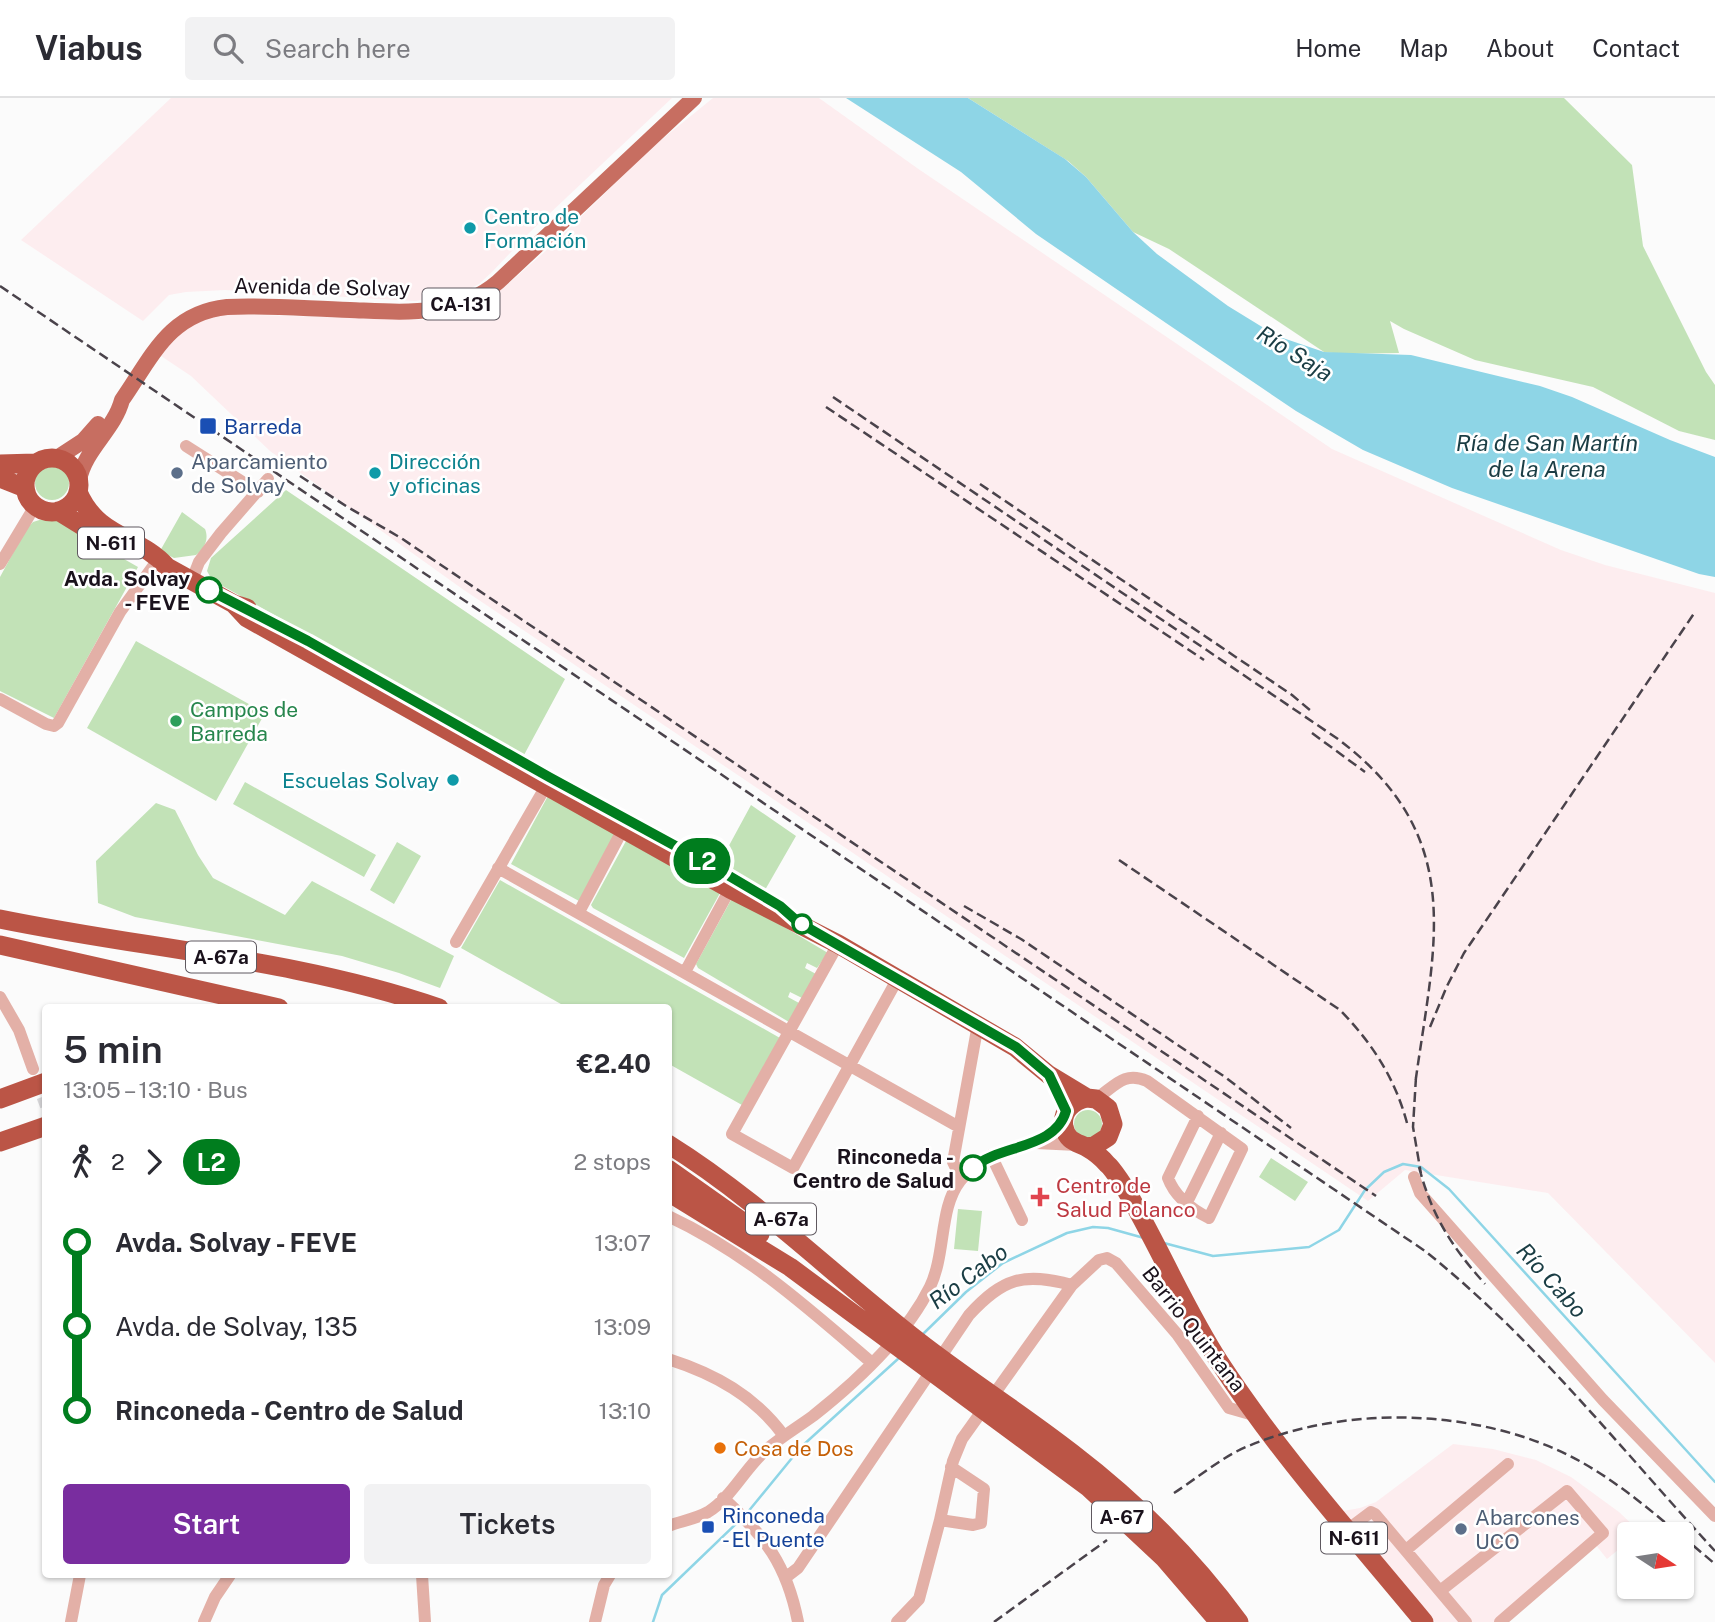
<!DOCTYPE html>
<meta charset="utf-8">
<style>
:root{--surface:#fff;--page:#f2f2f3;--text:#2b2b33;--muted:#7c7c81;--line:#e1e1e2;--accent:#792d9f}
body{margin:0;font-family:"Public Sans",sans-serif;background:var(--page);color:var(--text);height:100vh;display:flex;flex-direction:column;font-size:26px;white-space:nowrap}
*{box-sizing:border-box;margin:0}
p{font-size:23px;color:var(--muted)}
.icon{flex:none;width:38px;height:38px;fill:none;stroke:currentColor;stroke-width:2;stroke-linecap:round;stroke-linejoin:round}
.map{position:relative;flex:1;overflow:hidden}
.drawer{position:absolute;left:42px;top:906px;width:630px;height:574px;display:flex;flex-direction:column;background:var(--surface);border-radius:7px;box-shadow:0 2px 5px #0004}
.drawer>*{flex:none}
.badge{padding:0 14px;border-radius:23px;font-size:24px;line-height:46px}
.needle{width:46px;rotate:102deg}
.fabs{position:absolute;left:1617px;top:1424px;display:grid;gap:14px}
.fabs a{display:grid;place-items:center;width:77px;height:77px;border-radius:7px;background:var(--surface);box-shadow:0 2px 5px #0004;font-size:35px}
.map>.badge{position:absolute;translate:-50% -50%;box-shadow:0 0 0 4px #fff}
.legs{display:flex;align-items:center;gap:10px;height:77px;padding:0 21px;font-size:23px}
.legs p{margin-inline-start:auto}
.summary{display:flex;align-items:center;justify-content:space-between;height:119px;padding:0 21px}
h1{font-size:38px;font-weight:600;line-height:52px}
.button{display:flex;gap:14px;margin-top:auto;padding:14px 21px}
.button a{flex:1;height:80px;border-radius:7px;background:var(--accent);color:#fff;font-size:28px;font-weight:600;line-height:80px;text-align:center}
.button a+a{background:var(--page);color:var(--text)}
ul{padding:0 21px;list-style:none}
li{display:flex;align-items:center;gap:24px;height:84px;font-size:26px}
li i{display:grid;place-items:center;width:10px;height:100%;margin:0 9px;background:currentColor}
li i::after{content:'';width:18px;height:18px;margin:-9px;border:5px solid;border-radius:50%;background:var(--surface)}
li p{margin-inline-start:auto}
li:first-child i{background:linear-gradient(#0000 50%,currentColor 0)}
li:last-child i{background:linear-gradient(currentColor 50%,#0000 0)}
header{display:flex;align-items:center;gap:42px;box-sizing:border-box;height:98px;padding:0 35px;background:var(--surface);border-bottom:2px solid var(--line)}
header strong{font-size:33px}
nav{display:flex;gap:38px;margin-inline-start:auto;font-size:24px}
.search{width:490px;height:63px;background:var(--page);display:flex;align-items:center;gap:18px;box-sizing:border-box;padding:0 24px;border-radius:7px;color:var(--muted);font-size:26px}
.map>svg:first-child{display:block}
.industrial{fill:#fdedef}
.green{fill:#c2e2b7}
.water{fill:#8ed5e6}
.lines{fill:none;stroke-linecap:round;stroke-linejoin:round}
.stream{stroke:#8ed5e6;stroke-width:2.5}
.minor-tunnel{stroke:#d9d8da;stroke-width:12;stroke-dasharray:12 6;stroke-linecap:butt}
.minor{stroke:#e3b0a7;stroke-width:12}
.major{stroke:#c76e61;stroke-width:16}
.highway{stroke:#bb5546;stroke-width:19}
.rail{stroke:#4a434b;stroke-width:2.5;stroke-dasharray:10 5;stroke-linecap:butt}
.line-1-casing{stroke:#fff;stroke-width:16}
.line-1{stroke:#007d1e;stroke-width:10}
.culture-dot{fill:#0f9aa8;stroke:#fff;stroke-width:2.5}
.transit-dot{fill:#1a4fb4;stroke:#fff;stroke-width:2.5}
.service-dot{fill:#5c6f8a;stroke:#fff;stroke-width:2.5}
.stop-1-dot{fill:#fff;stroke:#007d1e;stroke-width:3.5}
.leisure-dot{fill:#2e9e5b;stroke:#fff;stroke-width:2.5}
.health-dot{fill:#e0444e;stroke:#fff;stroke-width:2.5}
.food-dot{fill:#e8710a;stroke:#fff;stroke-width:2.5}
.labels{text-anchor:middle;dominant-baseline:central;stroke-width:5;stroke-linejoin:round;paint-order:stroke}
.shield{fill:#fff;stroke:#5f5960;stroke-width:2}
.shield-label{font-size:19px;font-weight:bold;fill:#1a121c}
.culture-label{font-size:21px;fill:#0d838f;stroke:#fff;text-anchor:start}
.street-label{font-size:21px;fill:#1a121c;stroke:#fff}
.transit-label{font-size:21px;fill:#164399;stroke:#fff;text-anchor:start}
.service-label{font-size:21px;fill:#4e5e75;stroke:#fff;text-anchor:start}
.stop-label{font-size:21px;font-weight:bold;fill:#1a121c;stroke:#fff;text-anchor:end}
.leisure-label{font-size:21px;fill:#27864d;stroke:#fff;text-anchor:start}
.health-label{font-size:21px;fill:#be3a42;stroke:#fff;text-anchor:start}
.food-label{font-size:21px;fill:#c56008;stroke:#fff;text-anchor:start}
.water-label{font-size:23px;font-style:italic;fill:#1a3d44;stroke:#fff}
</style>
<header>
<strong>Viabus</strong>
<div class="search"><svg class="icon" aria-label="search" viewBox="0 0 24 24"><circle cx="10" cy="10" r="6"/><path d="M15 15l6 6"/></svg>Search here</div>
<nav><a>Home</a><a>Map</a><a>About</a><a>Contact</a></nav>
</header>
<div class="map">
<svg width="1715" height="1524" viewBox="0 0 1715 1524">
<rect width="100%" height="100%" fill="#fbfbfb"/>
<path class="industrial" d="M 171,0 L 672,0 L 530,134 L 492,174 L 479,186 L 466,193 L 453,197 L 415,203 L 225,192 L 186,194 L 169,197 L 143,223 L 21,142 Z
M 713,0 L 819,0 L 917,70 L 1332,351 L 1561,452 L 1605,467 L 1715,495 L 1715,1265 L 1548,1095 L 1405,1072 L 1368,1103 L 461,490 L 270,353 L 191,278 L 161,258 L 166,251 L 187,230 L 218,216 L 433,222 L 452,219 L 473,211 L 501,192 L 549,150 L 650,51 Z
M 1453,1346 L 1493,1351 L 1536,1362 L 1571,1379 L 1619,1414 L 1640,1434 L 1629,1437 L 1629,1443 L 1607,1461 L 1595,1446 L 1502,1524 L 1435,1524 L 1343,1413 L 1360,1410 L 1376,1404 Z"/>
<path class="green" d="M 968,0 L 1564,0 L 1632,67 L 1643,148 L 1706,274 L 1715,287 L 1715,342 L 1679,333 L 1593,289 L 1475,262 L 1404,231 L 1390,223 L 1399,255 L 1342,256 L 1324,254 L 1169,151 L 1133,134 L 1086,79 L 1068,63 Z
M35 385a17 17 0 1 1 34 0a17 17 0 1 1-34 0Z
M 286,392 L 565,581 L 524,657 L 212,482 L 207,473 L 211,460 Z
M 182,414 L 205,431 C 209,440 205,451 196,457 L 174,460 L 160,453 Z
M 46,420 L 54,421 L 138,469 L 54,620 L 0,593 L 0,479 L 26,431 L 33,424 Z
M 136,543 L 265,615 L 216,703 L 87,630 Z
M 245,684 L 376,757 L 364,779 L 233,706 Z
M 549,696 L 617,734 L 579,803 L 511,766 Z
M 156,705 L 175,712 L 198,757 L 213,780 L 285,817 L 312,783 L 454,858 L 440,890 L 399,875 L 342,858 L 135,819 L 98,805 L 96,763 Z
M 751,707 L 796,738 L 765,792 L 719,766 Z
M 626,743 L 720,795 L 684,860 L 593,810 L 591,807 Z
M 397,744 L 421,758 L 394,806 L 370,792 Z
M 500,782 L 780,940 L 742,1007 L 669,966 L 668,910 L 568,910 L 461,850 Z
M 737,801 L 828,855 L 817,870 L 807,865 L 805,870 L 816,876 L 802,900 L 790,894 L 788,899 L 799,905 L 789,924 L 698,870 L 696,866 L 731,802 Z
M1074 1026a14 14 0 1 1 28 0a14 14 0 1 1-28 0Z
M 1271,1060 L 1308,1084 L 1295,1103 L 1259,1079 Z
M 958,1111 L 982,1113 L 978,1153 L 954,1151 Z"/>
<path class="water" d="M 846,0 L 968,0 L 1065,61 L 1086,79 L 1133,134 L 1157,156 L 1228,208 L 1277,238 L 1324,254 L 1411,257 L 1540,288 L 1572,299 L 1670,342 L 1715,359 L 1715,479 L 1699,476 L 1452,390 L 1363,352 L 1296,313 L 1166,225 L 1036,136 L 961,74 Z"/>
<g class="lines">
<path class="stream" d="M 1164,1145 L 1213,1158 L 1309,1149 L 1339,1132 L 1365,1092 L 1384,1074 L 1403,1066 L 1421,1069 L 1449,1091 L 1715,1384
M 923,1236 L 966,1194 L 1003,1165 L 1067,1135 L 1093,1129 L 1108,1130 L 1144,1140
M 747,1415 L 801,1349 L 899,1260
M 653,1524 L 662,1497 L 740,1422"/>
<path class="minor-tunnel" d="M 36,982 L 46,1008"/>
<path class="minor" d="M 186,348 L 258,394
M 0,466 L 35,408
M 192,482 L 199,464 L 221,435 L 268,381
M 0,601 L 46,626 L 54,628 L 58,625 L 120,514 L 154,467
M 498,770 L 959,1029
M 579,814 L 623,731
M 456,844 L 546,688
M 838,846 L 732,1036 L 793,1070 L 898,880
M 685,874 L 730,791
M 0,899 L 19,932 L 33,971
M 1096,1001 C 1115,988 1124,973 1147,983 L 1242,1051 L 1209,1120 C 1191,1111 1175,1099 1168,1080 L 1198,1018
M 1036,1045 L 1077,1047
M 991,1057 L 1022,1122
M 1414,1079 L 1420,1095 L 1603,1302 L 1715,1418
M 961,1081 L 953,1064 L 978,926
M 1186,1106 L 1221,1035
M 668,1118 C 747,1155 807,1209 872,1265
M 668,1261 C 715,1276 755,1298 784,1338
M 723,1400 C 765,1438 787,1467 798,1524
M 940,1422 L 973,1427 L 981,1425 L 984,1391 L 951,1369
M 668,1428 C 681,1423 696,1421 708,1414 C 732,1399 745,1370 766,1352 C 781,1339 798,1329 813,1318 C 856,1284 906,1238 930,1189 C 946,1155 939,1110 960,1083 C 987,1048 1034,1053 1064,1023
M 1347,1432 L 1371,1414 L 1375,1416 L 1466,1524
M 1406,1452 L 1508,1366
M 422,1477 L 425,1524
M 785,1480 L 798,1470 L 969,1217 C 1003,1180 1023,1174 1072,1187
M 1440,1493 L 1567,1393 L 1603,1435 L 1500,1524
M 71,1524 L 80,1477
M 204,1524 L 215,1499 L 230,1477
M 595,1524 L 604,1487 L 610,1477
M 897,1524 L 919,1501 L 940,1422 L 953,1363 L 962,1341 L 1072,1187 L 1099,1162 L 1107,1160 L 1116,1165 L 1177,1236 L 1229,1310 L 1257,1318"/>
<path class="major" d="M 57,360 L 83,343 L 98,326
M 79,382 C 85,351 114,332 122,302 C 152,259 169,215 227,209 C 268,207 309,211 350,212 C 402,214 456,220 498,184 L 694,0"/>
<path class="highway" d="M25 387a27 27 0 1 1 54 0a27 27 0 1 1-54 0Z
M 0,366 L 35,365
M 0,380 L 25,390
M 78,394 C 98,441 139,437 167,469 L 234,506 L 247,510
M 58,413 L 105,442
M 234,506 L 247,520 L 730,791 L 838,846 L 1015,949 L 1049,977 L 1087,1000 L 1096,1001 L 1108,1010 L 1113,1026 L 1108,1039 L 1094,1048 L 1086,1049
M 0,821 C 146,851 297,861 439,910
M 0,847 L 279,910
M 1087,1000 C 1073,1003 1061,1013 1064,1029 C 1067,1043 1076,1044 1086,1049 C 1093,1053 1102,1060 1107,1066 C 1113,1071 1118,1080 1123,1087 C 1158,1145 1183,1208 1220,1265 C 1280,1357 1354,1439 1424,1524
M 0,1001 L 46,984
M 0,1044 L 46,1028
M 668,1046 C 758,1102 835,1179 918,1243 C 968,1282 1022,1316 1072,1355 C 1136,1404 1192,1460 1239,1524
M 668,1071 L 760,1136
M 668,1094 L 790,1169 L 1088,1389 L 1164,1460 L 1219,1524"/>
<path class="rail" d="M 0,188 L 1425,1153 C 1534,1240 1621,1351 1715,1453
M 833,299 L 1338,641 C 1469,740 1434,847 1415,987
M 826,309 L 1204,562
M 300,378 L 346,408 L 401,440 L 1376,1098
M 980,386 L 1292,597 L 1311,613
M 1312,635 L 1365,674
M 1119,762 L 1340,912 C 1372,945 1395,980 1407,1025
M 964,808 L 1021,841 L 1225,979 L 1291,1030
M 1430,929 L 1447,888 L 1464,855 L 1695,514
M 1416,979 L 1413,1029 L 1421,1076
M 1419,1069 C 1432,1118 1451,1148 1485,1186
M 1174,1395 C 1196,1381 1222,1359 1246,1349 C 1340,1309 1459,1310 1553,1350 C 1600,1370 1641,1404 1680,1437
M 1682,1438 L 1715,1466
M 994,1524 L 1107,1442"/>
</g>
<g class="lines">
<g class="line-1-casing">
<path id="line-1" d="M 209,492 L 308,543 L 549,679 L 714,769 L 780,808 L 798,824 L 1016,949 L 1049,977 L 1066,1013 C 1055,1052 999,1046 973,1070"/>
</g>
<use href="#line-1" class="line-1"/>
</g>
<g class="culture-dot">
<circle cx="470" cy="130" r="7"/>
<circle cx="375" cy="375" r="7"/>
<circle cx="453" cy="682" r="7"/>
</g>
<g class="transit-dot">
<rect x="199" y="319" width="18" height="18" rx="3.5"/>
<rect x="701" y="1422" width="14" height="14" rx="3.5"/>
</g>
<g class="service-dot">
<circle cx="177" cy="375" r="7"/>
<circle cx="1461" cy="1431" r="7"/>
</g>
<g class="stop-1-dot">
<circle cx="209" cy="492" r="12"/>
<circle cx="802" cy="826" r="9"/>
<circle cx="973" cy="1070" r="12"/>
</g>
<circle class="leisure-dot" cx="176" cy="623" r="7"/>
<path class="health-dot" d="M1036.5 1088.5h7v7h7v7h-7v7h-7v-7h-7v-7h7z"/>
<circle class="food-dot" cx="720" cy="1350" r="7"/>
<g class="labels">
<g class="shield">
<rect x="422.5" y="190.5" width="77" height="31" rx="5"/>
<rect x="78" y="429.5" width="66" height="31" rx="5"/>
<rect x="186" y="843.5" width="70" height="31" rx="5"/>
<rect x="746" y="1105.5" width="70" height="31" rx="5"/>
<rect x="1092" y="1403.5" width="60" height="31" rx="5"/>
<rect x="1321" y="1424.5" width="66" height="31" rx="5"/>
</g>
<g class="shield-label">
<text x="461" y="206">CA-131</text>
<text x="111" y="445">N-611</text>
<text x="221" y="859">A-67a</text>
<text x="781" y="1121">A-67a</text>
<text x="1122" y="1419">A-67</text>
<text x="1354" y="1440">N-611</text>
</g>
<g class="culture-label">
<text x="484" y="118">Centro de<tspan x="484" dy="24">Formación</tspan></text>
<text x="389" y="363">Dirección<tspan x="389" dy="24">y oficinas</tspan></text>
<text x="439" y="682" text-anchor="end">Escuelas Solvay</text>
</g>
<g class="street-label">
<text transform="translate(322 189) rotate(1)">Avenida de Solvay</text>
<text transform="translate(1194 1231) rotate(52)">Barrio Quintana</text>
</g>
<g class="transit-label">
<text x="224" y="328">Barreda</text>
<text x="722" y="1417">Rinconeda<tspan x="722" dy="24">- El Puente</tspan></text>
</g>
<g class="service-label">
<text x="191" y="363">Aparcamiento<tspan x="191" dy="24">de Solvay</tspan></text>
<text x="1475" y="1419">Abarcones<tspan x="1475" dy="24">UCO</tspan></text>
</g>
<g class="stop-label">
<text x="190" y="480">Avda. Solvay<tspan x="190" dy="24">- FEVE</tspan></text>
<text x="954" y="1058">Rinconeda -<tspan x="954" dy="24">Centro de Salud</tspan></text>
</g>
<g class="leisure-label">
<text x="190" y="611">Campos de<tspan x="190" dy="24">Barreda</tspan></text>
</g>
<g class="health-label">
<text x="1056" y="1087">Centro de<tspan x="1056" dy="24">Salud Polanco</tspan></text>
</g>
<g class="food-label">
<text x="734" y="1350">Cosa de Dos</text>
</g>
<g class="water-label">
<text transform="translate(1295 255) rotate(32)">Río Saja</text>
<text x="1547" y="344">Ría de San Martín<tspan x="1547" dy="26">de la Arena</tspan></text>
<text transform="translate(968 1178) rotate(-37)">Río Cabo</text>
<text transform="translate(1552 1182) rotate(48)">Río Cabo</text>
</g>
</g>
</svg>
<div class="fabs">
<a><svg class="needle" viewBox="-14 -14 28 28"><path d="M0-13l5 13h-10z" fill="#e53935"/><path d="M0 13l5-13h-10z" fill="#7c7c81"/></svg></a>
</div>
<b class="badge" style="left:702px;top:763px;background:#007d1e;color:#fff">L2</b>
<section class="drawer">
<div class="summary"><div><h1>5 min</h1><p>13:05 – 13:10 · Bus</p></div><b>€2.40</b></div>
<div class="legs"><svg class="icon" aria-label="walk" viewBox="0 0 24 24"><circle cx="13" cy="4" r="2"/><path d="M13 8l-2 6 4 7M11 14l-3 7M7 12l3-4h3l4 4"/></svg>2<svg class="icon" aria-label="forward" viewBox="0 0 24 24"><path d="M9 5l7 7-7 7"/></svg><b class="badge" style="background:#007d1e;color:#fff">L2</b><p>2 stops</p></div>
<ul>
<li><i style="color:#007d1e"></i><b>Avda. Solvay - FEVE</b><p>13:07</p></li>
<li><i style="color:#007d1e"></i><span>Avda. de Solvay, 135</span><p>13:09</p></li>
<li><i style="color:#007d1e"></i><b>Rinconeda - Centro de Salud</b><p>13:10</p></li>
</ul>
<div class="button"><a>Start</a><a>Tickets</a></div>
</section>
</div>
